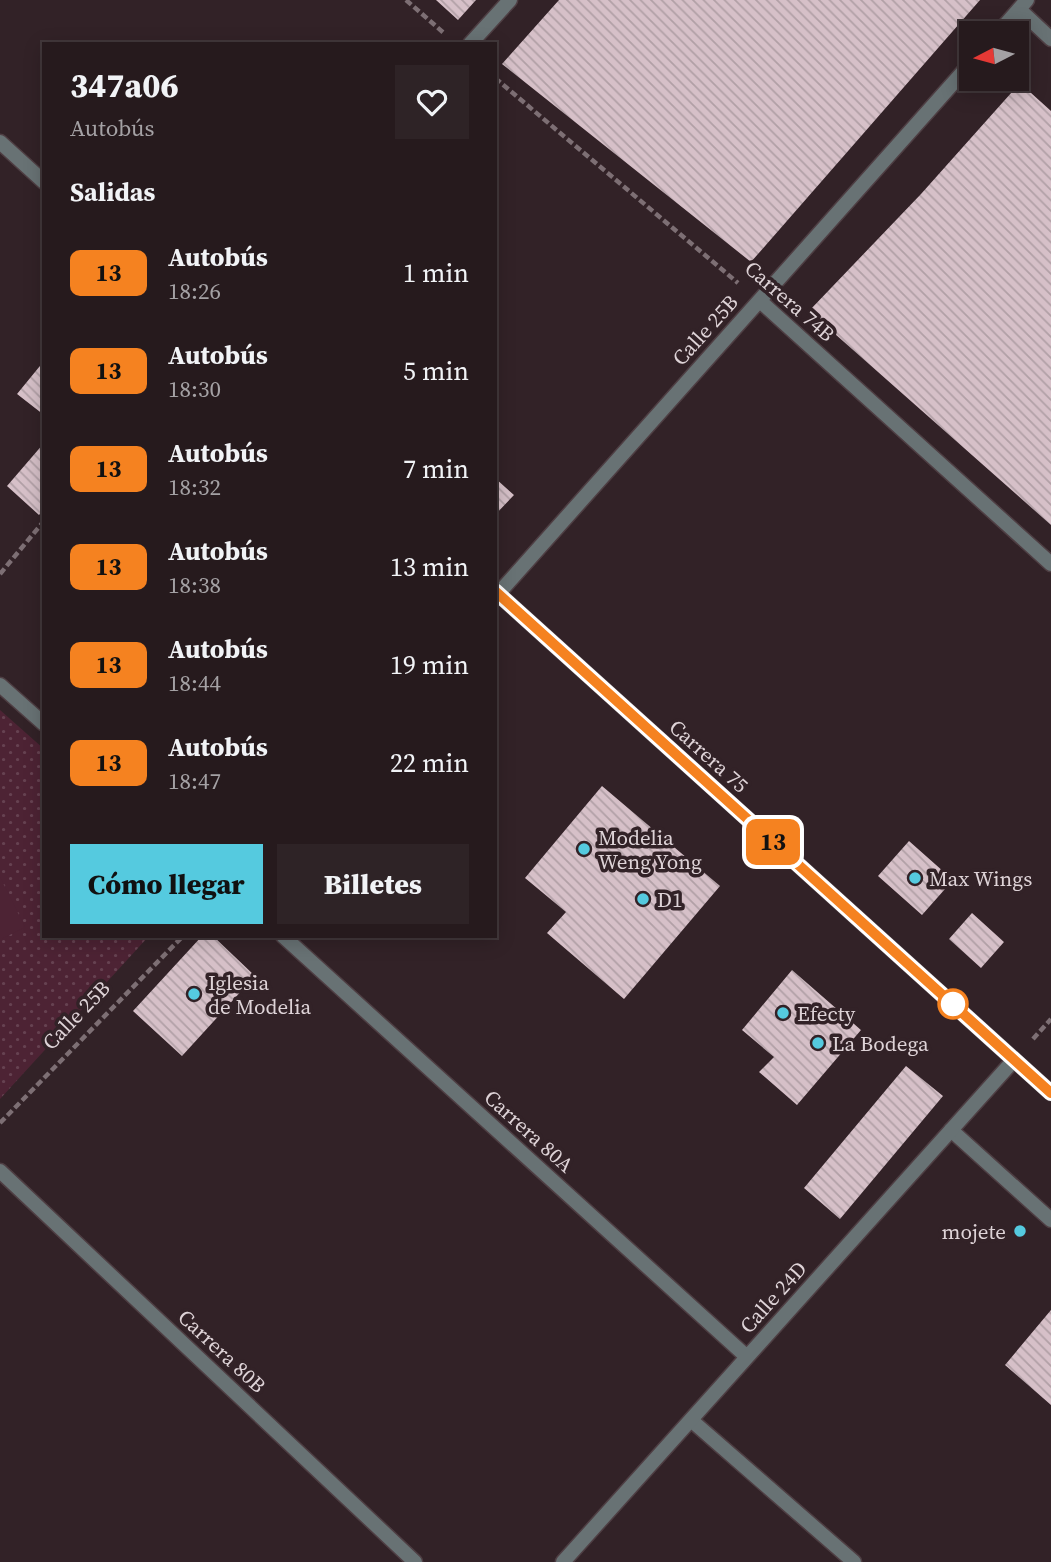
<!DOCTYPE html>
<html lang="es">
<meta charset="utf-8">
<style>
:root{--surface:#261a1d;--page:#2e2326;--text:#f1f3f6;--muted:#a4a1a4;--line:#42383b;--accent:#55cadf}
body{margin:0;font-family:"Source Serif 4",serif;background:var(--page);color:var(--text);height:100vh;display:flex;flex-direction:column;font-size:26px;white-space:nowrap}
*{box-sizing:border-box;margin:0}
p{font-size:23px;color:var(--muted)}
.icon{flex:none;width:38px;height:38px;fill:none;stroke:currentColor;stroke-width:2;stroke-linecap:round;stroke-linejoin:round}
.map{position:relative;flex:1;overflow:hidden}
.drawer{position:absolute;left:42px;top:42px;width:455px;height:896px;display:flex;flex-direction:column;background:var(--surface);border-radius:0px;box-shadow:0 4px 18px #0003,0 0 0 2px var(--line)}
.drawer>*{flex:none}
.badge{padding:0 14px;border-radius:10px;font-size:24px;line-height:46px}
.needle{width:46px;rotate:264deg}
.tools{position:absolute;left:959px;top:21px;display:grid;gap:14px}
.tools a{display:grid;place-items:center;width:70px;height:70px;border-radius:0px;background:var(--surface);box-shadow:0 4px 18px #0003,0 0 0 2px var(--line);font-size:35px}
.map>.badge{position:absolute;translate:-50% -50%;box-shadow:0 0 0 4px #fff}
h2{padding:0 28px;font-size:26px;line-height:63px}
.round{display:grid;place-items:center;flex:none;width:74px;height:74px;border-radius:0px;background:var(--page)}
.headline{display:flex;align-items:center;justify-content:space-between;height:119px;padding:0 28px}
h1{font-size:33px;font-weight:800;line-height:52px}
.primary-button{display:flex;gap:14px;margin-top:auto;padding:14px 28px}
.primary-button a{flex:1;height:80px;border-radius:0px;background:var(--accent);color:#111;font-size:28px;font-weight:800;line-height:80px;text-align:center}
.primary-button a+a{background:var(--page);color:var(--text)}
ul{padding:0;list-style:none}
li{display:flex;align-items:center;gap:21px;height:98px;padding:0 28px}
li div{flex:1}
li b{display:block;font-size:26px}
li em{font-style:normal}
li .badge{min-width:77px;font-weight:700;text-align:center}
.map>svg:first-child{display:block}
.park{fill:url(#park-dots)}
.garden{fill:#4d2334}
.building{fill:url(#building-back-hatch)}
.lines{fill:none;stroke-linecap:round;stroke-linejoin:round}
.service-casing{stroke:#4e3e43;stroke-width:17}
.minor-casing{stroke:#4e3e43;stroke-width:17}
.tertiary-casing{stroke:#4e3e43;stroke-width:17}
.path{stroke:#7d6f74;stroke-width:4.5;stroke-dasharray:7 3.5;stroke-linecap:butt}
.service{stroke:#687274;stroke-width:14}
.minor{stroke:#687274;stroke-width:14}
.tertiary{stroke:#687274;stroke-width:14}
.line-casing{stroke:#fff;stroke-width:16}
.line{stroke:#f58220;stroke-width:10}
.poi-dot{fill:#55cadf;stroke:#322227;stroke-width:2.5}
.stop-dot{fill:#fff;stroke:#f58220;stroke-width:3.5}
.labels{text-anchor:middle;dominant-baseline:central;stroke-width:7;stroke-linejoin:round;paint-order:stroke}
.street-label{font-size:21px;fill:#ded3d7;stroke:#322227}
.poi-label{font-size:21px;fill:#ded3d7;stroke:#322227;text-anchor:start}
</style>
<div class="map">
<svg width="1051" height="1562" viewBox="0 0 1051 1562">
<defs>
<pattern id="park-dots" width="8" height="8" patternUnits="userSpaceOnUse" patternTransform="scale(1.75)"><rect width="8" height="8" fill="#4d2334"/><path d="M2 2h.1M6 6h.1" fill="none" stroke="#664251" stroke-width="1.8" stroke-linecap="round"/></pattern>
<pattern id="building-back-hatch" width="6" height="6" patternUnits="userSpaceOnUse" patternTransform="scale(1.75)"><rect width="6" height="6" fill="#d6c0c8"/><path d="M-1 5l2 2M0 0l6 6M5-1l2 2" fill="none" stroke="#b1a0a6"/></pattern>
</defs>
<rect width="100%" height="100%" fill="#322227"/>
<path class="park" d="M 0,710 L 44,749 L 44,936 L 149,936 L 0,1099 Z"/>
<path class="garden" d="M 0,877 L 25,927 L 0,940 Z"/>
<path class="building" d="M 436,0 L 476,0 L 458,20 Z
M 559,0 L 980,0 L 751,262 L 502,64 Z
M 1020,83 L 1051,111 L 1051,525 L 809,311 L 921,194 Z
M 44,361 L 44,415 L 17,394 Z
M 44,443 L 44,509 L 39,515 L 7,486 Z
M 495,478 L 514,495 L 495,515 Z
M 602,786 L 720,886 L 624,999 L 547,933 L 566,912 L 525,878 Z
M 909,841 L 953,880 L 922,915 L 878,876 Z
M 972,913 L 1004,942 L 981,968 L 949,939 Z
M 202,936 L 213,936 L 255,976 L 182,1056 L 133,1011 Z
M 792,970 L 861,1030 L 797,1105 L 759,1072 L 774,1057 L 742,1030 Z
M 906,1066 L 943,1096 L 840,1219 L 804,1188 Z
M 1051,1310 L 1051,1405 L 1005,1365 Z"/>
<g class="lines">
<g class="service-casing">
<path id="service" d="M 951,1130 L 1051,1220
M 691,1420 L 854,1562"/>
</g>
<g class="minor-casing">
<path id="minor" d="M 1019,9 L 1051,39
M 998,33 L 1027,0
M 470,44 L 510,0
M 760,301 L 1051,564
M 498,594 L 971,63
M 0,685 L 44,724
M 283,936 L 747,1357
M 0,1171 L 415,1562
M 563,1562 L 1014,1060"/>
</g>
<g class="tertiary-casing">
<path id="tertiary" d="M 0,142 L 44,182
M 495,591 L 1051,1093"/>
</g>
<path class="path" d="M 406,0 L 445,34
M 495,78 L 738,283
M 0,574 L 44,521
M 1033,1039 L 1051,1019
M 0,1123 L 183,936"/>
<use href="#service" class="service"/>
<use href="#minor" class="minor"/>
<use href="#tertiary" class="tertiary"/>
</g>
<g class="lines">
<g class="line-casing">
<path id="line" d="M 495,591 L 1051,1093"/>
</g>
<use href="#line" class="line"/>
</g>
<g class="poi-dot">
<circle cx="584" cy="849" r="7"/>
<circle cx="915" cy="878" r="7"/>
<circle cx="643" cy="899" r="7"/>
<circle cx="194" cy="994" r="7"/>
<circle cx="783" cy="1013" r="7"/>
<circle cx="818" cy="1043" r="7"/>
<circle cx="1020" cy="1231" r="7"/>
</g>
<circle class="stop-dot" cx="953" cy="1004" r="14"/>
<g class="labels">
<g class="street-label">
<text transform="translate(790 301) rotate(41)">Carrera 74B</text>
<text transform="translate(705 330) rotate(-48)">Calle 25B</text>
<text transform="translate(709 756) rotate(42)">Carrera 75</text>
<text transform="translate(76 1015) rotate(-46)">Calle 25B</text>
<text transform="translate(529 1131) rotate(42)">Carrera 80A</text>
<text transform="translate(773 1297) rotate(-48)">Calle 24D</text>
<text transform="translate(222 1351) rotate(43)">Carrera 80B</text>
</g>
<g class="poi-label">
<text x="598" y="837">Modelia<tspan x="598" dy="24">Weng Yong</tspan></text>
<text x="929" y="878">Max Wings</text>
<text x="657" y="899">D1</text>
<text x="208" y="982">Iglesia<tspan x="208" dy="24">de Modelia</tspan></text>
<text x="797" y="1013">Efecty</text>
<text x="832" y="1043">La Bodega</text>
<text x="1006" y="1231" text-anchor="end">mojete</text>
</g>
</g>
</svg>
<div class="tools">
<a><svg class="needle" viewBox="-14 -14 28 28"><path d="M0-13l5 13h-10z" fill="#e53935"/><path d="M0 13l5-13h-10z" fill="#a4a1a4"/></svg></a>
</div>
<b class="badge" style="left:773px;top:842px;background:#f58220;color:#111">13</b>
<section class="drawer">
<div class="headline"><div><h1>347a06</h1><p>Autobús</p></div><a class="round"><svg class="icon" aria-label="heart" viewBox="0 0 24 24"><path d="M12 20l-8-8c-3-5 5-10 8-4 3-6 11-1 8 4z"/></svg></a></div>
<h2>Salidas</h2>
<ul>
<li><span class="badge" style="background:#f58220;color:#111">13</span><div><b>Autobús</b><p>18:26</p></div><em>1 min</em></li>
<li><span class="badge" style="background:#f58220;color:#111">13</span><div><b>Autobús</b><p>18:30</p></div><em>5 min</em></li>
<li><span class="badge" style="background:#f58220;color:#111">13</span><div><b>Autobús</b><p>18:32</p></div><em>7 min</em></li>
<li><span class="badge" style="background:#f58220;color:#111">13</span><div><b>Autobús</b><p>18:38</p></div><em>13 min</em></li>
<li><span class="badge" style="background:#f58220;color:#111">13</span><div><b>Autobús</b><p>18:44</p></div><em>19 min</em></li>
<li><span class="badge" style="background:#f58220;color:#111">13</span><div><b>Autobús</b><p>18:47</p></div><em>22 min</em></li>
</ul>
<div class="primary-button"><a>Cómo llegar</a><a>Billetes</a></div>
</section>
</div>
